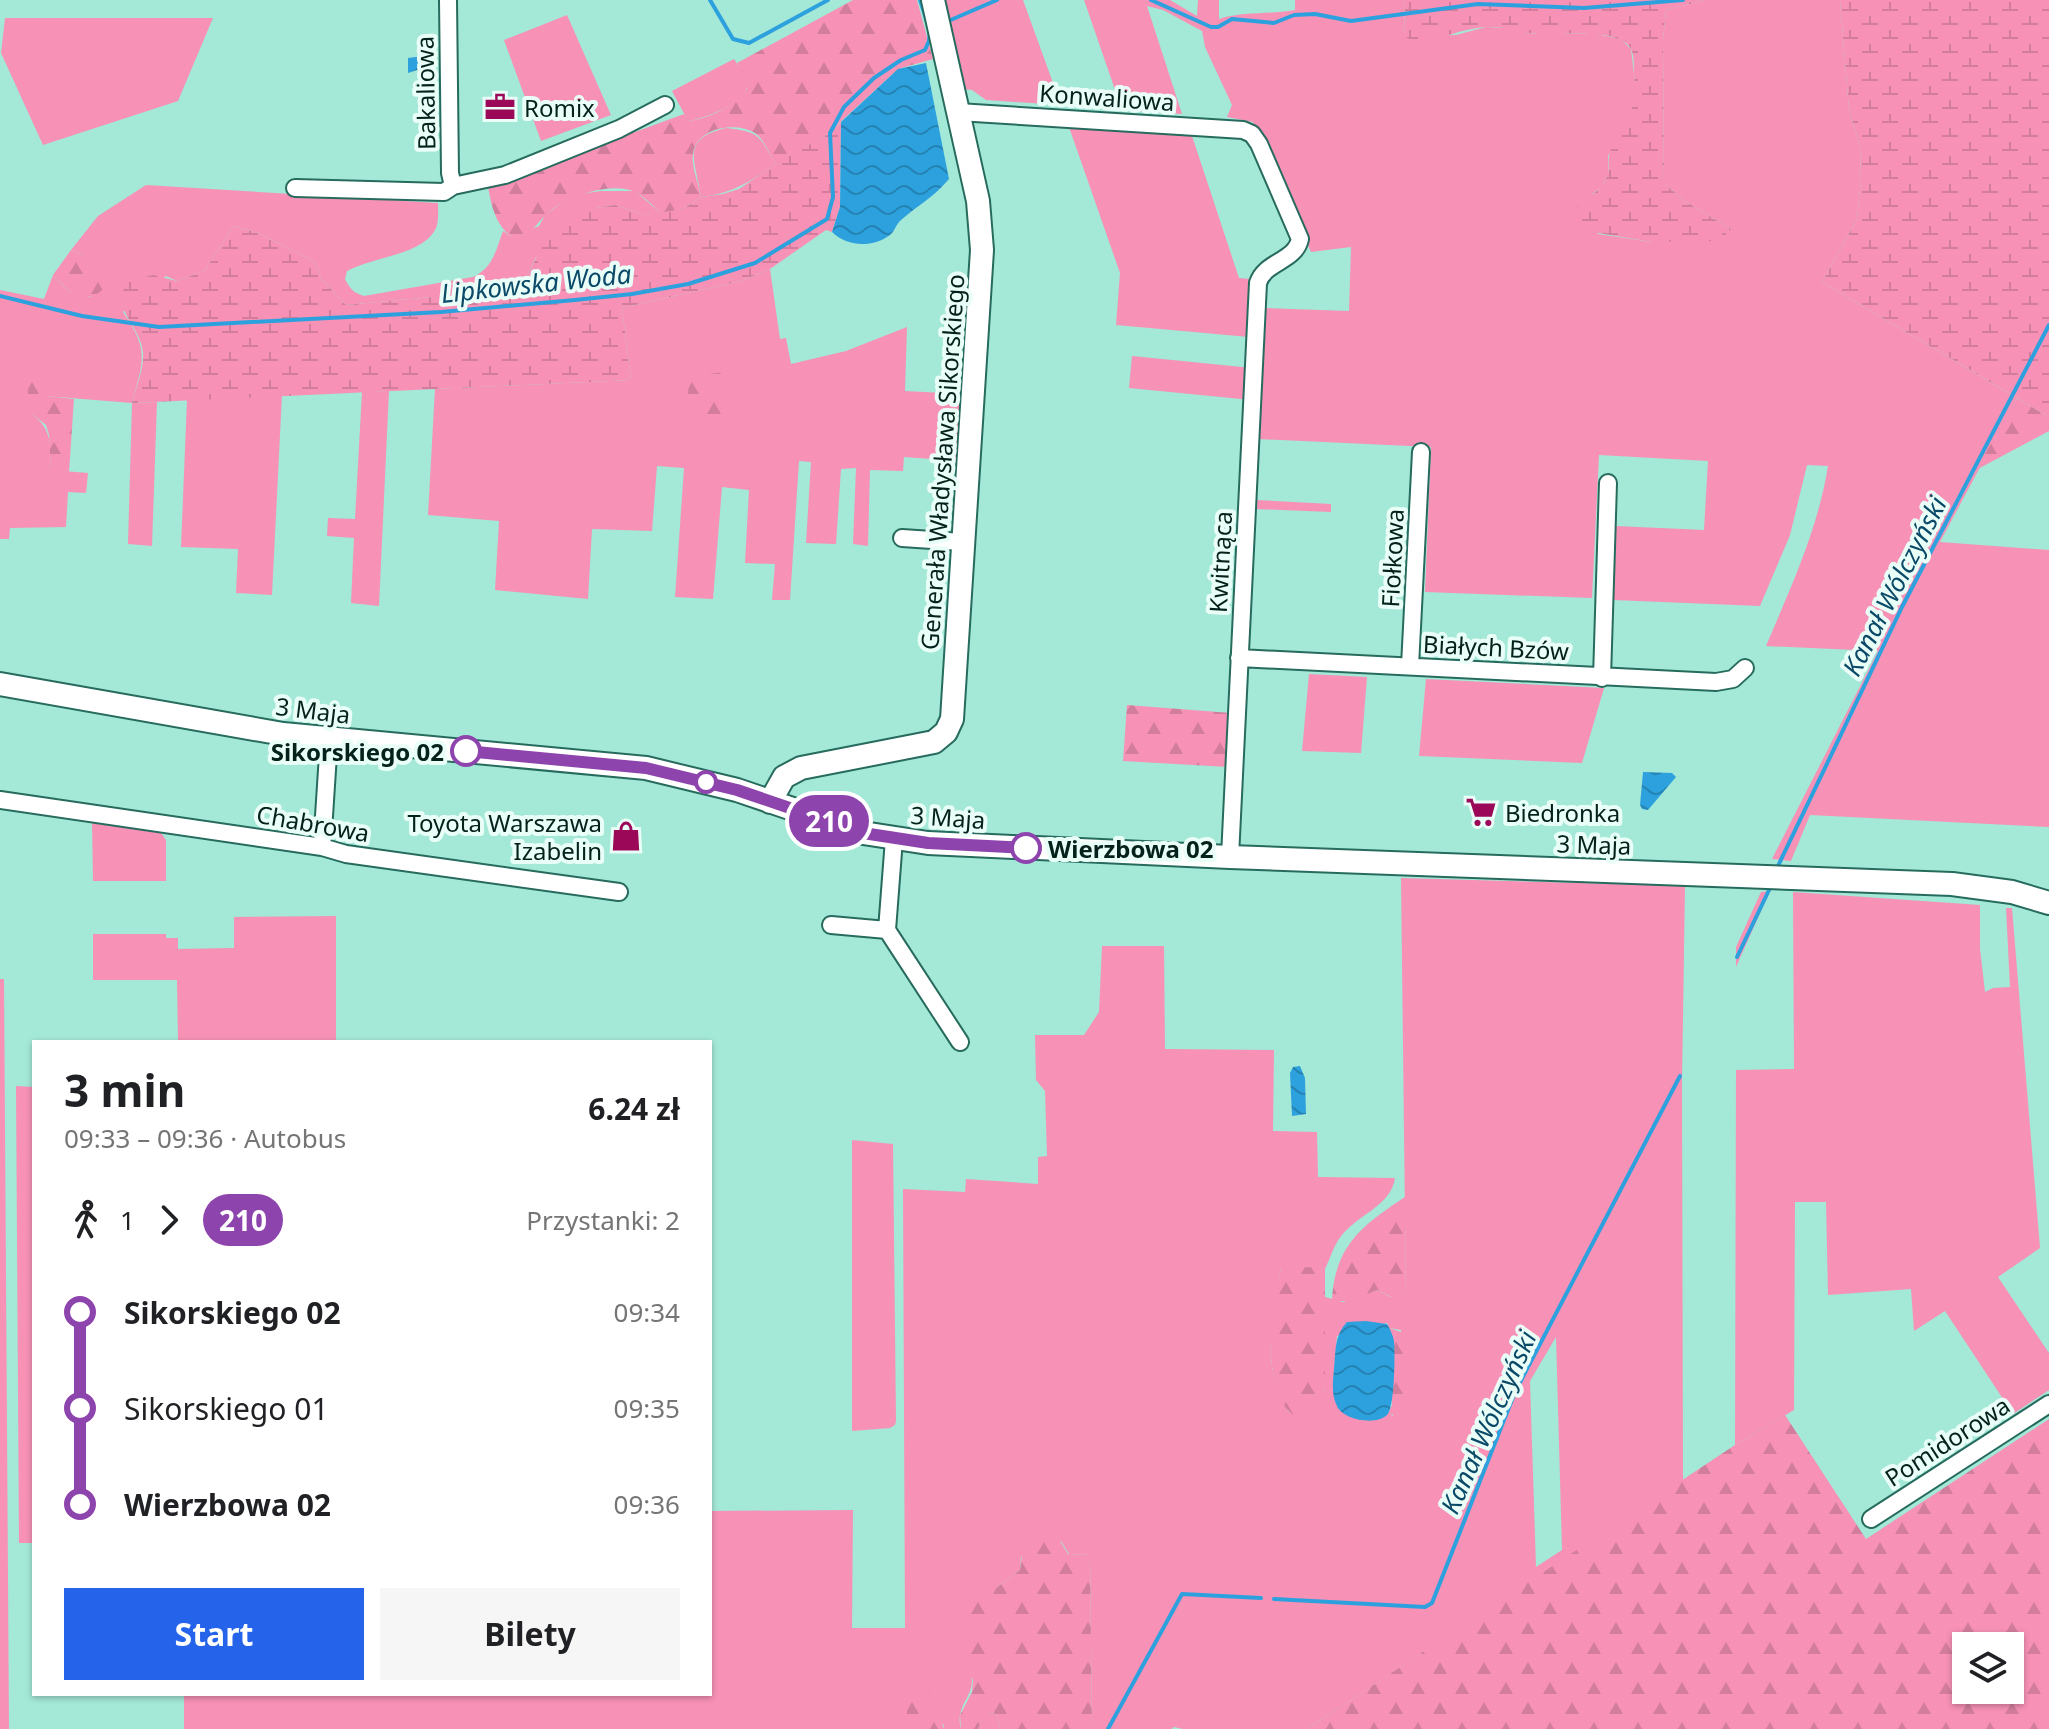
<!DOCTYPE html>
<html lang="pl">
<meta charset="utf-8">
<style>
:root{--surface:#fff;--page:#f6f6f6;--text:#202124;--muted:#757577;--accent:#2563eb}
body{margin:0;font-family:"Noto Sans",sans-serif;background:var(--page);color:var(--text);height:100vh;display:flex;flex-direction:column;font-size:30px;white-space:nowrap}
*{box-sizing:border-box;margin:0}
p{font-size:26px;color:var(--muted)}
.icon{flex:none;width:44px;height:44px;fill:none;stroke:currentColor;stroke-width:2;stroke-linecap:round;stroke-linejoin:round}
.map{position:relative;flex:1;overflow:hidden}
.panel{position:absolute;left:32px;top:1040px;width:680px;height:656px;display:flex;flex-direction:column;background:var(--surface);border-radius:0px;box-shadow:0 2px 6px #0004}
.panel>*{flex:none}
.badge{padding:0 16px;border-radius:26px;font-size:28px;line-height:52px}
.controls{position:absolute;left:1952px;top:1632px;display:grid;gap:16px}
.controls a{display:grid;place-items:center;width:72px;height:72px;border-radius:0px;background:var(--surface);box-shadow:0 2px 6px #0004;font-size:40px}
.map>.badge{position:absolute;translate:-50% -50%;box-shadow:0 0 0 4px #fff}
.legs{display:flex;align-items:center;gap:12px;height:88px;padding:0 32px;font-size:26px}
.legs p{margin-inline-start:auto}
.overview{display:flex;align-items:center;justify-content:space-between;height:136px;padding:0 32px}
h1{font-size:44px;font-weight:700;line-height:60px}
.cta{display:flex;gap:16px;margin-top:auto;padding:16px 32px}
.cta a{flex:1;height:92px;border-radius:0px;background:var(--accent);color:#fff;font-size:32px;font-weight:700;line-height:92px;text-align:center}
.cta a+a{background:var(--page);color:var(--text)}
ul{padding:0 32px;list-style:none}
li{display:flex;align-items:center;gap:28px;height:96px;font-size:30px}
li i{display:grid;place-items:center;width:12px;height:100%;margin:0 10px;background:currentColor}
li i::after{content:'';width:20px;height:20px;margin:-10px;border:6px solid;border-radius:50%;background:var(--surface)}
li p{margin-inline-start:auto}
li:first-child i{background:linear-gradient(#0000 50%,currentColor 0)}
li:last-child i{background:linear-gradient(currentColor 50%,#0000 0)}
.map>svg:first-child{display:block}
.green{fill:#f791b6;fill-rule:evenodd}
.forest{fill:url(#forest-firs);fill-rule:evenodd}
.wetland{fill:url(#wetland-marsh)}
.water{fill:url(#water-waves)}
.lines{fill:none;stroke-linecap:round;stroke-linejoin:round}
.stream{stroke:#2da1de;stroke-width:4}
.street-casing{stroke:#266b5d;stroke-width:20}
.secondary-casing{stroke:#266b5d;stroke-width:26}
.street{stroke:#fff;stroke-width:16}
.secondary{stroke:#fff;stroke-width:22}
.line-1-casing{stroke:#fff;stroke-width:18}
.line-1{stroke:#8e44ad;stroke-width:12}
.stop-1-dot{fill:#fff;stroke:#8e44ad;stroke-width:4}
.labels{text-anchor:middle;dominant-baseline:central;stroke-width:8;stroke-linejoin:round;paint-order:stroke}
.street-label{font-size:24px;fill:#04211b;stroke:#eafef8}
.poi-label{font-size:24px;fill:#04211b;stroke:#eafef8;text-anchor:start}
.stop-label{font-size:24px;font-weight:bold;fill:#04211b;stroke:#eafef8;text-anchor:end}
.water-label{font-size:26px;font-style:italic;fill:#0b4968;stroke:#eafef8}
</style>
<div class="map">
<svg width="2049" height="1729" viewBox="0 0 2049 1729">
<defs>
<pattern id="forest-firs" width="22" height="20" patternUnits="userSpaceOnUse" patternTransform="scale(2)"><rect width="22" height="20" fill="#f791b6"/><path d="M5 1l3.5 6h-7zM16 11l3.5 6h-7z" fill="#d27d9c"/></pattern>
<pattern id="wetland-marsh" width="20" height="14" patternUnits="userSpaceOnUse" patternTransform="scale(2)"><rect width="20" height="14" fill="#f791b6"/><path d="M1 5h8M5 5V1M11 12h8M15 12V8" fill="none" stroke="#d27d9c"/></pattern>
<pattern id="water-waves" width="16" height="10" patternUnits="userSpaceOnUse" patternTransform="scale(2)"><rect width="16" height="10" fill="#2da1de"/><path d="M0 5q4-4 8 0t8 0" fill="none" stroke="#2483b3"/></pattern>
</defs>
<rect width="100%" height="100%" fill="#a4e8d7"/>
<path class="green" d="M 945,0 L 1023,0 L 1061,105 L 986,100 L 972,90 L 962,89 Z
M 1084,0 L 1170,0 L 1197,16 L 1198,0 L 1219,0 L 1219,19 C 1243,11 1269,15 1295,10 L 1295,0 L 1405,0 L 1404,36 L 1456,35 L 1486,27 L 1507,28 L 1534,34 L 1596,34 L 1621,39 L 1631,49 L 1636,91 L 1631,115 L 1608,156 L 1608,174 L 1602,187 L 1592,194 L 1598,234 L 1652,242 L 1731,229 L 1683,200 L 1664,183 L 1663,40 L 1666,10 L 1705,0 L 1840,0 L 1849,110 L 1860,146 L 1861,180 L 1857,219 L 1822,282 L 2017,398 L 1940,542 L 2049,550 L 2049,827 L 1810,815 L 1791,861 L 1772,859 L 1878,651 L 1766,646 C 1791,587 1818,529 1828,466 L 1807,465 L 1790,535 L 1760,606 L 1613,600 L 1616,526 L 1704,530 L 1708,461 L 1599,455 L 1592,598 L 1425,592 L 1431,447 L 1258,439 L 1266,308 L 1349,311 L 1351,247 L 1311,252 L 1253,122 L 1227,117 L 1232,105 L 1205,47 L 1202,31 L 1163,10 L 1147,6 L 1182,114 L 1122,110 Z
M 567,15 L 611,115 L 541,141 L 504,40 Z
M 5,18 L 213,18 L 178,101 L 43,145 L 1,53 Z
M 734,59 C 739,67 748,78 747,87 C 744,104 703,119 688,121 L 672,91 Z
M 1069,127 L 1192,136 L 1239,278 L 1250,279 L 1249,337 L 1116,325 L 1120,273 Z
M 726,128 C 761,132 758,135 776,164 C 749,182 734,193 701,197 C 696,161 679,139 726,128 Z
M 146,185 L 438,203 C 438,211 439,220 436,228 C 424,255 372,257 347,271 L 345,279 C 350,289 354,293 364,296 L 473,277 C 493,268 496,250 503,231 L 512,237 L 539,226 L 545,215 L 563,202 L 580,194 L 601,191 L 635,191 L 662,214 L 644,215 L 615,205 L 596,208 L 536,257 L 526,278 L 500,289 L 466,297 L 432,297 L 346,305 L 322,280 L 315,262 L 258,233 L 234,226 L 204,271 L 177,281 L 166,276 L 123,312 C 150,351 143,360 132,403 L 157,402 L 152,546 L 128,544 L 132,403 L 46,396 L 47,374 L 31,413 C 53,430 50,444 51,470 L 88,473 L 86,493 L 68,492 L 66,527 L 10,528 L 9,539 L 0,539 L 0,290 L 44,299 L 53,275 C 65,289 72,295 91,297 L 83,255 L 71,250 L 98,216 Z
M 770,269 L 780,339 L 786,338 L 791,364 L 846,351 L 907,327 L 905,391 L 963,394 L 960,461 L 904,457 L 903,471 L 870,470 L 868,546 L 853,544 L 856,468 L 841,469 L 836,544 L 806,543 L 811,462 L 799,461 L 790,600 L 772,600 L 775,564 L 745,563 L 749,490 L 722,487 L 713,599 L 675,597 L 684,468 L 657,466 L 652,531 L 592,529 L 588,599 L 495,590 L 499,521 L 428,515 L 435,389 L 631,380 L 622,308 L 741,281 Z
M 1132,356 L 1252,368 L 1251,400 L 1129,388 Z
M 389,391 L 379,606 L 351,603 L 354,538 L 327,536 L 328,518 L 355,519 L 362,392 Z
M 282,395 L 272,595 L 236,593 L 238,549 L 181,547 L 187,400 Z
M 1256,500 L 1331,504 L 1331,512 L 1256,509 Z
M 1309,674 L 1367,677 L 1361,753 L 1302,751 Z
M 1426,679 L 1604,688 L 1582,763 L 1419,756 Z
M 92,823 L 161,833 L 166,840 L 166,881 L 93,881 Z
M 1401,878 L 1685,886 L 1682,1081 L 1683,1481 L 1307,1729 L 1183,1729 L 1174,1727 L 1171,1729 L 1092,1729 L 1090,1555 L 1069,1554 L 1061,1541 L 1021,1557 L 1020,1570 L 996,1588 L 970,1671 C 977,1691 963,1698 960,1715 C 959,1720 960,1724 961,1729 L 944,1729 L 944,1725 L 907,1694 L 907,1729 L 184,1729 L 184,1694 L 710,1694 L 710,1511 L 853,1510 L 852,1628 L 905,1628 L 903,1189 L 965,1192 L 966,1179 L 1038,1184 L 1038,1157 L 1047,1156 L 1045,1091 L 1036,1080 L 1035,1035 L 1084,1035 L 1099,1012 L 1102,946 L 1164,946 L 1165,1049 L 1274,1050 L 1273,1131 L 1317,1132 L 1318,1177 L 1395,1178 C 1391,1207 1355,1215 1339,1239 C 1333,1248 1330,1259 1325,1269 L 1281,1268 C 1270,1314 1261,1370 1289,1412 L 1319,1390 L 1324,1390 L 1325,1297 L 1343,1302 L 1377,1290 L 1391,1297 L 1406,1299 ZM 1387,1323 L 1389,1328 L 1401,1330 L 1393,1416 L 1333,1385 L 1337,1336 ZM 1556,1337 L 1562,1550 L 1536,1567 L 1530,1381 Z
M 1770,891 L 1736,967 L 1736,947 L 1761,892 Z
M 1793,892 L 1980,905 L 1980,949 L 1985,992 L 1993,988 L 2010,987 L 2006,908 L 2012,908 L 2040,1248 L 1998,1277 L 2049,1353 L 2049,1390 L 2013,1414 L 1945,1311 L 1914,1331 L 1911,1289 L 1828,1295 L 1826,1202 L 1795,1202 L 1794,1410 L 1735,1445 L 1736,1070 L 1794,1069 Z
M 336,916 L 336,1042 L 178,1042 L 177,980 L 93,980 L 93,934 L 166,934 L 166,938 L 178,938 L 178,949 L 234,948 L 234,917 Z
M 0,979 L 4,979 L 9,1729 L 0,1729 Z
M 16,1086 L 34,1087 L 34,1543 L 19,1543 Z
M 852,1140 L 893,1144 L 896,1421 L 895,1425 L 890,1428 L 852,1431 Z
M 989,1713 L 996,1714 L 1000,1729 L 978,1729 L 983,1717 Z"/>
<path class="forest" d="M 853,0 L 917,0 L 933,59 L 898,69 L 824,137 L 776,164 C 770,155 764,139 755,133 C 735,121 696,128 693,154 C 691,168 699,183 701,197 L 683,209 L 662,214 C 654,207 646,198 637,193 C 614,180 566,196 548,213 C 532,227 537,232 512,237 C 496,226 491,205 488,186 L 684,114 L 689,121 C 709,118 736,106 747,89 L 746,80 L 737,63 Z
M 71,250 L 83,255 L 103,275 L 104,288 C 86,308 66,290 53,275 Z
M 728,372 L 725,421 L 687,419 L 689,376 Z
M 47,374 L 47,396 L 74,399 L 69,472 L 51,471 L 49,435 L 46,425 L 31,413 L 27,402 L 29,378 Z
M 2017,398 L 2049,417 L 2049,431 L 1976,470 Z
M 1127,705 L 1231,713 L 1228,767 L 1123,761 Z
M 1405,1197 L 1406,1299 L 1396,1299 L 1377,1290 L 1351,1301 L 1333,1301 L 1332,1298 C 1336,1244 1363,1225 1405,1197 Z
M 1318,1267 L 1325,1269 L 1325,1389 L 1319,1391 L 1320,1424 C 1309,1422 1299,1420 1291,1413 C 1270,1397 1268,1336 1271,1311 C 1272,1297 1278,1282 1281,1268 Z
M 1389,1328 L 1407,1334 L 1407,1414 L 1387,1415 L 1392,1405 Z
M 1785,1415 L 1866,1539 L 2049,1419 L 2049,1729 L 1307,1729 L 1735,1445 ZM 1966,1646 L 2010,1646 L 2010,1690 L 1966,1690 Z
M 1048,1530 L 1057,1536 L 1068,1554 L 1090,1555 L 1092,1729 L 1000,1729 L 996,1714 L 989,1713 L 983,1718 L 978,1729 L 961,1729 L 960,1715 L 972,1692 L 973,1680 L 965,1666 L 965,1587 L 996,1588 L 1020,1570 C 1023,1550 1024,1531 1048,1530 Z
M 917,1692 L 931,1694 L 937,1704 L 944,1729 L 907,1729 L 907,1694 Z"/>
<path class="wetland" d="M 1405,0 L 1705,0 L 1666,10 L 1663,40 L 1664,183 L 1683,200 L 1731,229 L 1722,238 L 1714,241 L 1652,242 L 1574,229 C 1572,188 1598,204 1607,176 C 1610,169 1607,160 1610,152 C 1624,117 1638,117 1634,73 C 1634,66 1634,55 1631,49 C 1620,27 1559,36 1538,34 C 1521,33 1506,26 1489,27 C 1467,27 1440,39 1418,44 L 1404,36 Z
M 1840,0 L 2049,0 L 2049,417 L 1822,282 L 1857,219 L 1861,180 L 1860,146 L 1849,110 Z
M 841,122 L 840,207 L 832,232 L 826,230 L 770,269 L 741,281 L 622,308 L 631,380 L 132,403 C 136,387 144,369 143,353 C 140,323 113,316 126,282 L 153,275 L 177,281 L 204,271 L 234,226 L 258,233 L 315,262 L 322,280 L 346,305 L 432,297 L 466,297 L 500,289 L 526,278 L 544,242 L 596,208 L 615,205 L 644,215 L 683,209 L 701,197 L 723,194 L 739,189 L 786,157 L 824,137 Z"/>
<path class="water" d="M 432,55 L 432,65 L 408,73 L 408,58 Z
M 926,63 L 949,179 C 934,197 918,205 901,220 C 896,224 895,231 890,235 C 873,248 847,247 832,232 L 840,207 L 841,122 L 898,69 Z
M 1643,772 L 1672,773 L 1676,777 L 1648,810 L 1642,809 L 1640,805 Z
M 1300,1066 L 1305,1078 L 1306,1114 L 1292,1116 L 1290,1073 L 1293,1067 Z
M 1366,1321 L 1387,1324 C 1390,1329 1393,1335 1394,1341 C 1395,1353 1395,1407 1387,1415 C 1376,1426 1343,1420 1337,1406 C 1331,1395 1333,1380 1334,1369 C 1336,1351 1334,1336 1347,1322 Z"/>
<g class="lines">
<path class="stream" d="M 710,0 L 733,39 L 749,43 L 828,0
M 920,0 L 927,22
M 1151,0 L 1211,27 L 1218,27 L 1232,19 L 1274,23 L 1294,15 L 1315,14 L 1351,21 L 1478,4 L 1584,8 L 1683,0
M 946,22 L 997,0
M 0,296 L 82,316 L 159,327 L 441,312 L 575,300 L 632,294 L 688,284 L 755,263 L 827,219 L 833,197 L 830,133 L 844,107 L 874,78 L 901,60 L 925,50 L 929,41 L 930,31
M 1778,866 L 1902,607 L 2049,325
M 1737,957 L 1770,888
M 1274,1599 L 1425,1607 L 1432,1603 L 1515,1392 L 1680,1076
M 1108,1729 L 1182,1594 L 1261,1598"/>
<g class="street-casing">
<path id="street" d="M 448,0 L 450,173 L 453,186
M 958,112 L 1243,130 L 1252,134 L 1259,144 L 1300,239 C 1295,262 1265,261 1258,283 L 1230,857
M 295,188 L 444,192 L 453,186 L 505,175 L 619,129 L 665,105
M 902,538 L 962,542
M 1239,658 L 1716,682 L 1733,679 L 1745,668
M 1410,666 L 1421,452
M 1602,678 L 1608,483
M 0,800 L 322,847 L 346,854 L 619,892
M 894,839 L 887,930 L 960,1042
M 322,847 L 329,739
M 831,925 L 887,930
M 1871,1519 L 2049,1404"/>
</g>
<g class="secondary-casing">
<path id="secondary" d="M 0,684 L 283,734 L 646,768 L 737,790 L 863,833 L 928,843 L 1230,857 L 1952,884 L 2012,892 L 2049,903
M 770,802 L 784,777 L 801,768 L 934,742 L 946,732 L 952,719 L 982,250 L 978,201 L 933,0"/>
</g>
<use href="#street" class="street"/>
<use href="#secondary" class="secondary"/>
</g>
<g class="lines">
<g class="line-1-casing">
<path id="line-1" d="M 466,751 L 646,768 L 737,790 L 863,833 L 928,843 L 1026,848"/>
</g>
<use href="#line-1" class="line-1"/>
</g>
<defs>
<g id="office-bare" transform="scale(2.4)"><path d="M-6-3h4V-5.5h4V-3h4V5H-6ZM-1-4.5V-3h2v-1.5ZM-6 0V1H6V0Z" fill="#9b0857" stroke="#eafef8" stroke-width="2.5" paint-order="stroke"/></g>
<g id="supermarket-bare" transform="scale(2.4)"><path d="M-6-5.5h2.5l.6 2H6L4.5 2H-2.5L-4.4-4H-6ZM-1.5 3.2a1.3 1.3 0 1 0 .1 0ZM3 3.2a1.3 1.3 0 1 0 .1 0Z" fill="#9b0857" stroke="#eafef8" stroke-width="2.5" paint-order="stroke"/></g>
<g id="shop-bare" transform="scale(2.4)"><path d="M-5-2.5h2.3a2.7 3.5 0 0 1 5.4 0H5L5.5 6h-11ZM-1.5-2.5h3a1.5 2.3 0 0 0-3 0Z" fill="#9b0857" stroke="#eafef8" stroke-width="2.5" paint-order="stroke"/></g>
</defs>
<g fill-rule="evenodd">
<use href="#office-bare" x="500" y="107"/>
<use href="#supermarket-bare" x="1481" y="812"/>
<use href="#shop-bare" x="626" y="836"/>
</g>
<g class="stop-1-dot">
<circle cx="466" cy="751" r="14"/>
<circle cx="706" cy="782" r="10"/>
<circle cx="1026" cy="848" r="14"/>
</g>
<g class="labels">
<g class="street-label">
<text transform="translate(425 93) rotate(-91)">Bakaliowa</text>
<text transform="translate(1107 97) rotate(4)">Konwaliowa</text>
<text transform="translate(942 462) rotate(-86)">Generała Władysława Sikorskiego</text>
<text transform="translate(1392 558) rotate(-87)">Fiołkowa</text>
<text transform="translate(1220 562) rotate(-87)">Kwitnąca</text>
<text transform="translate(1496 647) rotate(3)">Białych Bzów</text>
<text transform="translate(313 710) rotate(7)">3 Maja</text>
<text transform="translate(948 817) rotate(4)">3 Maja</text>
<text transform="translate(313 823) rotate(10)">Chabrowa</text>
<text transform="translate(1594 844) rotate(2)">3 Maja</text>
<text transform="translate(1947 1441) rotate(-33)">Pomidorowa</text>
</g>
<g class="poi-label">
<text x="524" y="107">Romix</text>
<text x="1505" y="812">Biedronka</text>
<text x="602" y="822" text-anchor="end">Toyota Warszawa<tspan x="602" dy="28">Izabelin</tspan></text>
</g>
<g class="stop-label">
<text x="444" y="751">Sikorskiego 02</text>
<text x="1048" y="848" text-anchor="start">Wierzbowa 02</text>
</g>
<g class="water-label">
<text transform="translate(536 283) rotate(-6)">Lipkowska Woda</text>
<text transform="translate(1894 586) rotate(-63)">Kanał Wólczyński</text>
<text transform="translate(1488 1422) rotate(-66)">Kanał Wólczyński</text>
</g>
</g>
</svg>
<div class="controls">
<a><svg class="icon" aria-label="layers" viewBox="0 0 24 24"><path d="M12 4l9 5-9 5-9-5zM3 14l9 5 9-5"/></svg></a>
</div>
<b class="badge" style="left:829px;top:821px;background:#8e44ad;color:#fff">210</b>
<section class="panel">
<div class="overview"><div><h1>3 min</h1><p>09:33 – 09:36 · Autobus</p></div><b>6.24 zł</b></div>
<div class="legs"><svg class="icon" aria-label="walk" viewBox="0 0 24 24"><circle cx="13" cy="4" r="2"/><path d="M13 8l-2 6 4 7M11 14l-3 7M7 12l3-4h3l4 4"/></svg>1<svg class="icon" aria-label="forward" viewBox="0 0 24 24"><path d="M9 5l7 7-7 7"/></svg><b class="badge" style="background:#8e44ad;color:#fff">210</b><p>Przystanki: 2</p></div>
<ul>
<li><i style="color:#8e44ad"></i><b>Sikorskiego 02</b><p>09:34</p></li>
<li><i style="color:#8e44ad"></i><span>Sikorskiego 01</span><p>09:35</p></li>
<li><i style="color:#8e44ad"></i><b>Wierzbowa 02</b><p>09:36</p></li>
</ul>
<div class="cta"><a>Start</a><a>Bilety</a></div>
</section>
</div>
